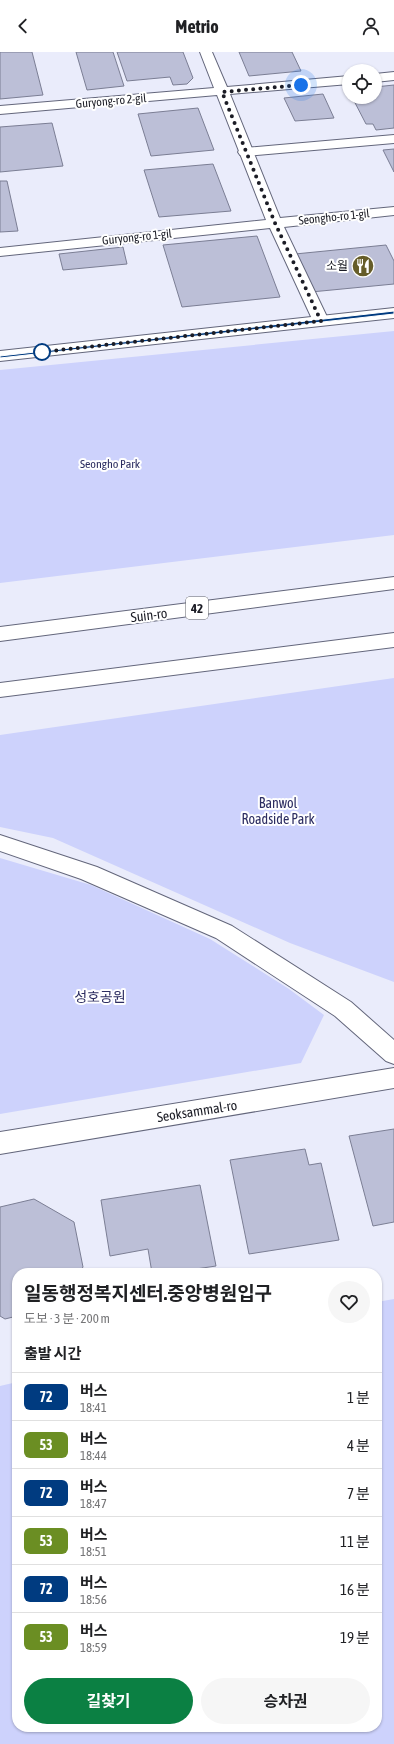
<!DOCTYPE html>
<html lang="ko">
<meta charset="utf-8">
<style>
:root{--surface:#fff;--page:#f6f6f6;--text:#202124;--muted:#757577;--line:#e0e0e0;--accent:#0b8043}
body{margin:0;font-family:"Asap Condensed","Noto Sans KR",sans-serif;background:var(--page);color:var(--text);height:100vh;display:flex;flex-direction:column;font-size:15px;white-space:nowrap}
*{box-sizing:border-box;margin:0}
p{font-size:13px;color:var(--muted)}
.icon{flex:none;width:22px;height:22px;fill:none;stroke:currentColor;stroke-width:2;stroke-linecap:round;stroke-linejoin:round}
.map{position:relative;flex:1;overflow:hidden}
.details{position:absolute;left:12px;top:1216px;width:370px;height:464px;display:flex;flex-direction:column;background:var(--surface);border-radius:16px;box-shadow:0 1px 3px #0004}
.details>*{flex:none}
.badge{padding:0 8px;border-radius:6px;font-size:14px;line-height:26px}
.controls{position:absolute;left:342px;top:12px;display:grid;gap:8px}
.controls a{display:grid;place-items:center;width:40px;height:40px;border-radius:50%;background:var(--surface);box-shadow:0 1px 3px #0004;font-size:20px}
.you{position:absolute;width:20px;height:20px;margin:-10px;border:3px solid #fff;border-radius:50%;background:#1a73e8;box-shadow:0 0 0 6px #1a73e833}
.map>.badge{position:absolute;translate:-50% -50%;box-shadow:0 0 0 2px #fff}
h2{padding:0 12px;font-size:15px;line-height:36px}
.round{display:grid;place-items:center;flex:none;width:42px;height:42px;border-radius:21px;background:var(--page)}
.overview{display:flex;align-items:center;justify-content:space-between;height:68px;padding:0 12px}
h1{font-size:19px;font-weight:700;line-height:30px}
.button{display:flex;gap:8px;margin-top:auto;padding:8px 12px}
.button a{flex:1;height:46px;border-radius:24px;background:var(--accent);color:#fff;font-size:16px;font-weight:700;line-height:46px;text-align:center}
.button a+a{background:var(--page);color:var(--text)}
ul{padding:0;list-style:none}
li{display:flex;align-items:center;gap:12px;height:48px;padding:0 12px;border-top:1px solid var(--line)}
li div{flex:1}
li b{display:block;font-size:15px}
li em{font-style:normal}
li .badge{min-width:44px;font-weight:700;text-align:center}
header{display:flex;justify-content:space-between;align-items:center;height:52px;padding:0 12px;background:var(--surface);font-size:18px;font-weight:700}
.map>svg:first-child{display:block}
.green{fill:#cdd2fc}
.building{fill:#bcbfd7;stroke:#7b7e94}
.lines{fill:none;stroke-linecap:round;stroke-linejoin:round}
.lane-casing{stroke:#63667b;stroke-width:2}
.street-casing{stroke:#63667b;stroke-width:2}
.secondary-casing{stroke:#63667b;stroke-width:2}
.highway-casing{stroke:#63667b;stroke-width:2}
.lane{fill:#fff;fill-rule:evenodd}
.street{fill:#fff;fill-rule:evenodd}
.secondary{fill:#fff;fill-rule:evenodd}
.highway{fill:#fff;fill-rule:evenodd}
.line{fill:#003b80;stroke:#fff}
.walk{stroke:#1b1c25;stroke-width:4;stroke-dasharray:0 7.2}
.stop-dot{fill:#fff;stroke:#003b80;stroke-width:2}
.labels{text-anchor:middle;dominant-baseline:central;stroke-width:4;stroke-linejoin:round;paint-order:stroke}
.far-street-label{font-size:12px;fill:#1b1c25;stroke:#fff}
.far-poi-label{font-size:12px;fill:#1b1c25;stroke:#fff;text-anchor:end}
.far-park-label{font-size:12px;fill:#2c2d61;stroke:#fff}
.shield{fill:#fff;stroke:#5f6066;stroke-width:1}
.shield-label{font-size:13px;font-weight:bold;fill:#1b1c25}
.street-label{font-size:14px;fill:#1b1c25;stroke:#fff}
.park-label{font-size:14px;fill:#2c2d61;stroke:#fff}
</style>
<header><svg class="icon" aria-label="back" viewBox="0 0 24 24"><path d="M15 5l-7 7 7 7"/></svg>Metrio<svg class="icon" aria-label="person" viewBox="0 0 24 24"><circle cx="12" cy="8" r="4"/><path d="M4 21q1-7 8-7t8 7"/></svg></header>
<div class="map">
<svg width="394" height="1692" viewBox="0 0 394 1692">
<rect width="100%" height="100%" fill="#eaecfb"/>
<path class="green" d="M 394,279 L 394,483 L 0,531 L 0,318 Z
M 394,626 L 394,930 L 290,891 L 53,786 L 0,775 L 0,683 Z
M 0,806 L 91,833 L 210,887 L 289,937 L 324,963 L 301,1011 L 0,1062 Z
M 394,1247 L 394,1692 L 0,1692 L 0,1334 L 17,1330 L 17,1675 L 377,1675 L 377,1250 Z"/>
<path class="building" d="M 0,0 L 32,0 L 43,43 L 0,47 Z
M 76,0 L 113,0 L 124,34 L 87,38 Z
M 117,0 L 183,0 L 193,26 L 187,32 L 173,33 L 170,25 L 127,29 Z
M 239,0 L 292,0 L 301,19 L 249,24 Z
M 394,33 L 394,76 L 376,78 L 373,72 L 366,72 L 352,45 L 375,45 L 375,35 Z
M 323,42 L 334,66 L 295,69 L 284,46 Z
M 198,56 L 214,98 L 151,104 L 138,62 Z
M 52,71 L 63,114 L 0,120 L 0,75 Z
M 394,97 L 394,120 L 383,98 Z
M 213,112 L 231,159 L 159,165 L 144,118 Z
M 0,129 L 7,129 L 18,179 L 0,180 Z
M 257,184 L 280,245 L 182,255 L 163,193 Z
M 386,193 L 394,209 L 394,232 L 311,240 L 295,202 Z
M 123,195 L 127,212 L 63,218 L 59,202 Z
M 394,1077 L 394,1170 L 373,1174 L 349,1084 Z
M 305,1097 L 309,1113 L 321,1111 L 339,1188 L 249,1202 L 230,1108 Z
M 200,1133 L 216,1214 L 169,1221 L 152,1221 L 148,1197 L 110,1204 L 101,1148 Z
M 34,1147 L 74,1170 L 83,1215 L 79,1221 L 17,1221 L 17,1264 L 5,1267 L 0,1264 L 0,1155 Z"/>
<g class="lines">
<g class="lane-casing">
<path id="lane" d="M 394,83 L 394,91 L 245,104 L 240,103 L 238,100 L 240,97 L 245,96 Z"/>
</g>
<g class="street-casing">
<path id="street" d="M 200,0 L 212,0 L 227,35 L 349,24 L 349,32 L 230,42 L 280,166 L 394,155 L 394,163 L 284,175 L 329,269 L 327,272 L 315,272 L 313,269 L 270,176 L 0,204 L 0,196 L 266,168 L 217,43 L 0,62 L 0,54 L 214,36 Z
M 394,20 L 394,28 L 375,30 L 375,22 Z"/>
</g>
<g class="secondary-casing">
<path id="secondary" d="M 394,256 L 394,266 L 0,309 L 0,299 Z
M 394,1016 L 394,1036 L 0,1102 L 0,1080 Z"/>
</g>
<g class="highway-casing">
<path id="highway" d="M 394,525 L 394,537 L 0,589 L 0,575 Z
M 394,581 L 394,595 L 0,645 L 0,631 Z
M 0,783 L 97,815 L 232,874 L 351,950 L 394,988 L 394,1012 L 386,1009 L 335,964 L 216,886 L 81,827 L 0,799 Z"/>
</g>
<use href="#lane" class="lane"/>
<use href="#street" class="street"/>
<use href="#secondary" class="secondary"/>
<use href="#highway" class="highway"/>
</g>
<path class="line" d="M 394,259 L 394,262 L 0,306 L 0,304 Z"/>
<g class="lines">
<path class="walk" d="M 42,300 L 321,269 L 275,171 L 222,40 L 301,33"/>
</g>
<defs>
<g id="restaurant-disc" transform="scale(1.15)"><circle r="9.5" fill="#665d29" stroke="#fff"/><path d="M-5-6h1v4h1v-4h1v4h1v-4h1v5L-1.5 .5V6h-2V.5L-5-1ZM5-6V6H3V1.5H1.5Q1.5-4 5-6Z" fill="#fff"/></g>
</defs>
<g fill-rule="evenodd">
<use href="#restaurant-disc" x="363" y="214"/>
</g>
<circle class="stop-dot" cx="42" cy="300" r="8"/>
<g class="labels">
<g class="far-street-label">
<text transform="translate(111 49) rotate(-5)">Guryong-ro 2-gil</text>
<text transform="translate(334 165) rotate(-6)">Seongho-ro 1-gil</text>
<text transform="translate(137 185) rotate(-6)">Guryong-ro 1-gil</text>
</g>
<g class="far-poi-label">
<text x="348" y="214">소월</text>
</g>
<g class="far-park-label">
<text x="110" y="412">Seongho Park</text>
</g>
<rect class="shield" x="186" y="545" width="22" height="22" rx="3"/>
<g class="shield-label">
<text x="197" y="556">42</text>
</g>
<g class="street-label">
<text transform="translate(149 563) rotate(-7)">Suin-ro</text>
<text transform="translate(197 1059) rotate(-9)">Seoksammal-ro</text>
</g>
<g class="park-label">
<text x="278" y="751">Banwol<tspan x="278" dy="16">Roadside Park</tspan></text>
<text x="100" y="945">성호공원</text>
</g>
</g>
</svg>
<div class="controls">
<a><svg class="icon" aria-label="locate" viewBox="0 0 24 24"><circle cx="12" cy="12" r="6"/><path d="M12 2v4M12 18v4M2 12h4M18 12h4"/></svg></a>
</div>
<div class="you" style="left:301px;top:33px"></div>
<section class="details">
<div class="overview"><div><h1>일동행정복지센터.중앙병원입구</h1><p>도보 · 3 분 · 200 m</p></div><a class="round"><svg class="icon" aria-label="heart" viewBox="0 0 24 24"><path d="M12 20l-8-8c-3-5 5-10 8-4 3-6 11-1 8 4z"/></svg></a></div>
<h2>출발 시간</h2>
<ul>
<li><span class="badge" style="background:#003b80;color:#fff">72</span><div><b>버스</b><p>18:41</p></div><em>1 분</em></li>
<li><span class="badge" style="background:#6b8e23;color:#fff">53</span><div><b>버스</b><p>18:44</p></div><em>4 분</em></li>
<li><span class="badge" style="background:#003b80;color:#fff">72</span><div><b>버스</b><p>18:47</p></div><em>7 분</em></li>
<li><span class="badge" style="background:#6b8e23;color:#fff">53</span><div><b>버스</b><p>18:51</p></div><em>11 분</em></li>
<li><span class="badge" style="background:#003b80;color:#fff">72</span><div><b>버스</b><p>18:56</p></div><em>16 분</em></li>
<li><span class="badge" style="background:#6b8e23;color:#fff">53</span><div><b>버스</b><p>18:59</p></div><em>19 분</em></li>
</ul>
<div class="button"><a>길찾기</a><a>승차권</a></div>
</section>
</div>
